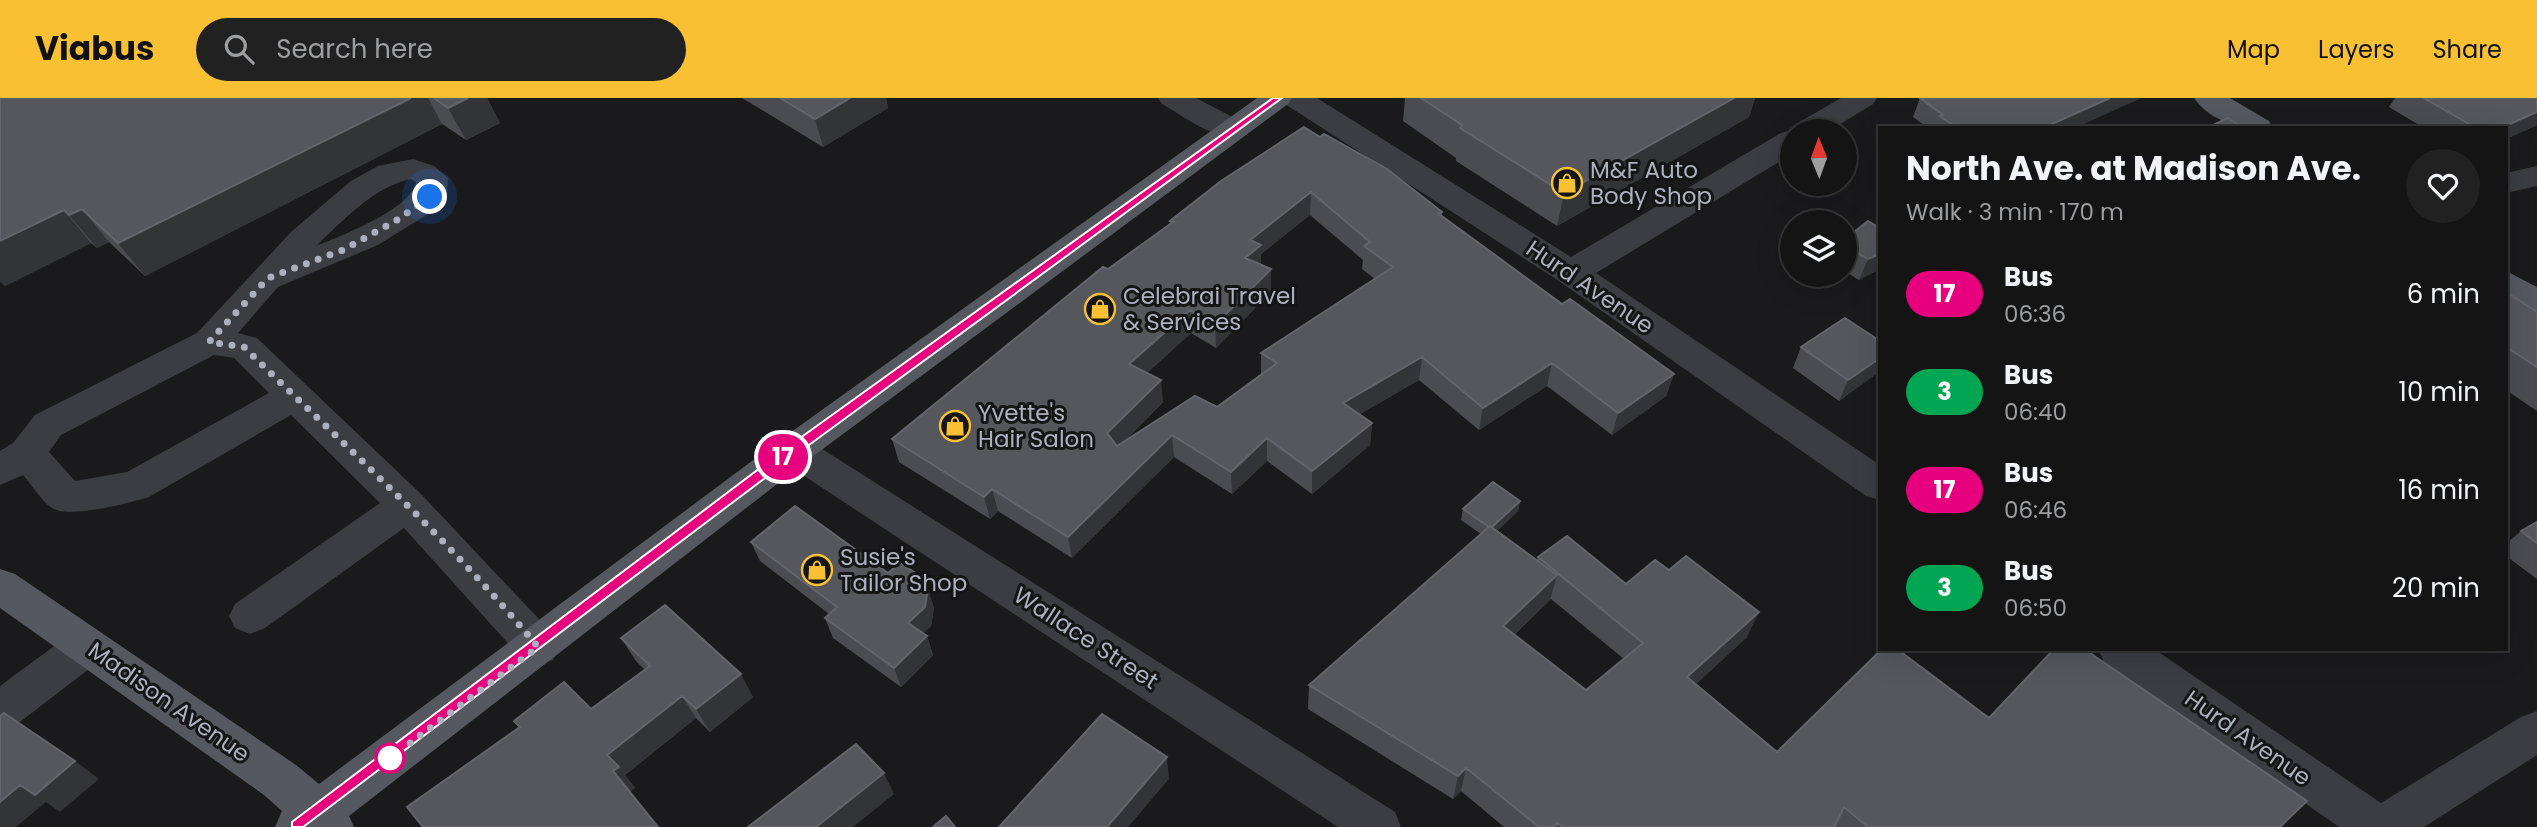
<!DOCTYPE html>
<meta charset="utf-8">
<style>
:root{--surface:#141415;--page:#212122;--text:#f1f3f6;--muted:#9d9ea0;--line:#333334;--accent:#f9c034}
body{margin:0;font-family:Poppins,sans-serif;background:var(--page);color:var(--text);height:100vh;display:flex;flex-direction:column;font-size:26px;white-space:nowrap}
*{box-sizing:border-box;margin:0}
p{font-size:23px;color:var(--muted)}
.icon{flex:none;width:38px;height:38px;fill:none;stroke:currentColor;stroke-width:2;stroke-linecap:round;stroke-linejoin:round}
.map{position:relative;flex:1;overflow:hidden}
.side{position:absolute;left:1878px;top:28px;width:630px;height:525px;display:flex;flex-direction:column;background:var(--surface);border-radius:0px;box-shadow:0 7px 28px #0002,0 0 0 2px var(--line)}
.side>*{flex:none}
.badge{padding:0 14px;border-radius:23px;font-size:24px;line-height:46px}
.needle{width:46px;rotate:359deg}
.tools{position:absolute;left:1780px;top:21px;display:grid;gap:14px}
.tools a{display:grid;place-items:center;width:77px;height:77px;border-radius:50%;background:var(--surface);box-shadow:0 7px 28px #0002,0 0 0 2px var(--line);font-size:35px}
.you{position:absolute;width:35px;height:35px;margin:-18px;border:5px solid #fff;border-radius:50%;background:#1a73e8;box-shadow:0 0 0 10px #1a73e833}
.map>.badge{position:absolute;translate:-50% -50%;box-shadow:0 0 0 4px #fff}
.round{display:grid;place-items:center;flex:none;width:74px;height:74px;border-radius:37px;background:var(--page)}
.headline{display:flex;align-items:center;justify-content:space-between;height:119px;padding:0 28px}
h1{font-size:33px;font-weight:700;line-height:52px}
ul{padding:0;list-style:none}
li{display:flex;align-items:center;gap:21px;height:98px;padding:0 28px}
li div{flex:1}
li b{display:block;font-size:26px}
li em{font-style:normal}
li .badge{min-width:77px;font-weight:700;text-align:center}
header{display:flex;align-items:center;gap:42px;box-sizing:border-box;height:98px;padding:0 35px;background:var(--accent);color:#111}
header strong{font-size:33px}
nav{display:flex;gap:38px;margin-inline-start:auto;font-size:24px}
.search{width:490px;height:63px;background:var(--page);display:flex;align-items:center;gap:18px;box-sizing:border-box;padding:0 24px;border-radius:38px;color:var(--muted);font-size:26px}
.map>svg:first-child{display:block}
.lines{fill:none;stroke-linecap:round;stroke-linejoin:round}
.minor{fill:#3c3d43;fill-rule:evenodd}
.major{fill:#565860;fill-rule:evenodd}
.wall{fill:#4b4c51;fill-rule:evenodd}
.shaded-wall{fill:#333437}
.building{fill:#56575d;stroke:#63656c;stroke-width:2;fill-rule:evenodd}
.line{fill:#e6007e;stroke:#fff;stroke-width:2}
.walk{stroke:#acb0bc;stroke-width:7;stroke-dasharray:0 12.6}
.stop-dot{fill:#fff;stroke:#e6007e;stroke-width:3.5}
.labels{text-anchor:middle;dominant-baseline:central;stroke-width:6;stroke-linejoin:round;paint-order:stroke}
.poi-label{font-size:23px;fill:#acb0bc;stroke:#151517;text-anchor:start}
.street-label{font-size:23px;fill:#acb0bc;stroke:#151517}
</style>
<header>
<strong>Viabus</strong>
<div class="search"><svg class="icon" aria-label="search" viewBox="0 0 24 24"><circle cx="10" cy="10" r="6"/><path d="M15 15l6 6"/></svg>Search here</div>
<nav><a>Map</a><a>Layers</a><a>Share</a></nav>
</header>
<div class="map">
<svg width="2537" height="729" viewBox="0 0 2537 729">
<rect width="100%" height="100%" fill="#1a1a1c"/>
<g class="lines">
<path class="minor" d="M 1158,0 L 1196,0 L 1242,24 L 1246,31 L 1242,38 C 1216,44 1185,19 1162,6 Z
M 1281,0 L 1317,0 L 1571,159 L 1781,35 L 1792,32 L 1796,26 L 1841,0 L 1877,0 L 1873,6 L 1829,33 L 1792,33 L 1792,56 L 1596,175 L 1880,367 L 1880,402 L 1866,398 L 1559,183 L 1285,6 Z
M 413,61 L 434,68 L 448,80 L 447,94 L 428,116 L 378,147 L 278,189 L 238,235 L 257,240 L 421,396 L 553,536 L 559,549 L 553,562 L 538,567 L 523,562 L 404,430 L 265,530 L 250,536 L 235,530 L 229,518 L 235,506 L 380,405 L 291,317 L 149,399 C 130,405 67,421 52,410 C 41,403 32,387 23,377 L 0,387 L 0,353 L 13,345 L 35,317 L 197,235 L 292,133 L 351,83 L 378,68 ZM 411,81 L 416,84 C 413,110 339,139 316,148 C 343,123 373,89 411,81 ZM 214,257 L 234,260 L 269,295 L 127,374 L 75,383 L 49,354 L 61,337 Z
M 2537,68 L 2537,88 L 2506,95 L 2506,75 Z
M 794,337 L 808,342 L 1395,714 L 1401,729 L 1338,729 L 780,362 L 775,352 L 780,342 Z
M 87,530 L 102,535 L 108,548 L 102,561 L 16,627 L 0,632 L 0,588 L 72,535 Z
M 2098,551 L 2154,551 L 2381,705 L 2521,619 L 2537,613 L 2537,657 L 2424,729 L 2339,729 L 2104,564 Z"/>
<path class="major" d="M 1257,0 L 1292,0 L 1288,6 L 808,362 L 349,718 L 354,729 L 275,729 L 282,713 L 264,697 L 0,510 L 0,471 L 15,476 L 296,667 L 319,686 L 780,342 Z
M 2194,0 L 2230,0 L 2269,23 L 2273,30 C 2244,30 2213,27 2194,0 Z
M 2506,173 L 2537,189 L 2537,217 L 2506,201 Z"/>
</g>
<path class="wall" d="M 0,0 L 487,0 L 500,25 L 466,42 L 442,26 L 145,178 L 109,144 L 97,150 L 91,145 L 5,188 L 0,183 Z
M 742,0 L 886,0 L 888,10 L 823,49 Z
M 1405,0 L 1755,0 L 1749,19 L 1557,128 L 1456,63 L 1456,60 L 1403,23 Z
M 1920,0 L 2141,0 L 2074,30 L 1928,30 L 1913,19 Z
M 2395,0 L 2537,0 L 2537,27 L 2506,41 L 2506,30 L 2424,30 L 2389,9 Z
M 1320,39 L 1442,114 L 1442,118 L 1562,206 L 1674,276 L 1666,298 L 1612,337 L 1547,288 L 1479,332 L 1419,282 L 1360,316 L 1372,325 L 1370,347 L 1312,396 L 1267,363 L 1232,396 L 1174,359 L 1072,460 L 998,413 L 990,421 L 899,364 L 892,341 L 1108,171 L 1170,126 L 1170,123 ZM 1310,117 L 1363,162 L 1362,171 L 1375,181 L 1261,255 L 1261,276 L 1217,309 L 1124,344 L 1163,304 L 1147,275 L 1191,235 L 1216,250 L 1271,194 L 1271,171 L 1261,167 L 1261,156 Z
M 1880,130 L 1880,171 L 1859,182 L 1844,173 L 1844,142 Z
M 2506,194 L 2537,214 L 2537,313 L 2506,292 Z
M 1880,243 L 1880,273 L 1839,303 L 1793,270 L 1801,249 Z
M 1520,403 L 1518,413 L 1497,433 L 1537,462 L 1538,459 L 1626,486 L 1747,539 L 1696,586 L 1777,654 L 1989,620 L 2280,729 L 1504,729 L 1461,693 L 1453,701 L 1308,611 L 1309,587 L 1481,436 L 1461,422 L 1463,411 ZM 1551,501 L 1624,561 L 1586,592 L 1515,536 Z
M 2537,424 L 2537,481 L 2506,458 L 2506,446 L 2521,433 Z
M 751,444 L 888,475 L 923,480 L 934,510 L 931,528 L 923,535 L 927,538 L 933,557 L 901,589 L 833,540 L 825,520 L 829,516 L 760,463 Z
M 621,540 L 753,599 L 710,634 L 696,620 L 625,677 L 635,690 L 519,630 L 514,623 L 591,611 L 645,572 L 636,563 Z"/>
<path class="shaded-wall" d="M 411,0 L 428,0 L 442,26 L 145,178 L 118,145 Z
M 468,0 L 487,0 L 500,25 L 466,42 L 448,10 Z
M 850,0 L 886,0 L 888,10 L 823,49 L 815,21 Z
M 1734,0 L 1755,0 L 1749,19 L 1557,128 L 1564,95 Z
M 2110,0 L 2141,0 L 2074,30 L 2043,30 Z
M 2537,14 L 2537,27 L 2506,41 L 2506,30 L 2501,30 Z
M 1311,94 L 1310,117 L 1261,156 L 1261,170 L 1245,160 L 1250,142 Z
M 82,111 L 109,144 L 97,150 L 69,117 Z
M 64,112 L 91,145 L 5,188 L 0,183 L 0,143 Z
M 1880,156 L 1880,171 L 1859,182 L 1868,161 Z
M 1271,171 L 1271,194 L 1216,250 L 1215,227 Z
M 1190,212 L 1191,235 L 1132,289 L 1129,266 Z
M 1422,259 L 1419,282 L 1341,327 L 1343,305 Z
M 1880,260 L 1880,273 L 1839,303 L 1848,282 Z
M 1552,265 L 1547,288 L 1479,332 L 1483,310 Z
M 1674,276 L 1666,298 L 1612,337 L 1618,315 Z
M 1161,282 L 1163,304 L 1110,358 L 1107,335 Z
M 1372,325 L 1370,347 L 1312,396 L 1312,373 Z
M 1172,337 L 1174,359 L 1072,460 L 1068,439 Z
M 1267,340 L 1267,363 L 1232,396 L 1231,374 Z
M 992,391 L 998,413 L 990,421 L 984,399 Z
M 1520,403 L 1518,413 L 1488,441 L 1490,430 Z
M 1557,477 L 1550,502 L 1498,552 L 1503,528 Z
M 923,480 L 927,494 L 928,490 L 934,510 L 931,528 L 915,544 L 908,525 Z
M 1759,514 L 1747,539 L 1677,603 L 1687,579 Z
M 927,538 L 933,557 L 901,589 L 894,570 Z
M 741,576 L 753,599 L 710,634 L 696,611 Z
M 682,598 L 696,620 L 625,677 L 635,690 L 629,695 L 613,673 L 607,657 Z
M 1167,659 L 1169,681 L 1128,729 L 1107,729 Z
M 75,663 L 99,681 L 60,714 L 46,704 L 16,729 L 0,729 L 0,704 L 20,687 Z
M 1466,670 L 1461,693 L 1453,701 L 1458,678 Z
M 884,675 L 894,696 L 853,729 L 816,729 Z"/>
<path class="building" d="M 0,0 L 411,0 L 118,145 L 82,111 L 69,117 L 64,112 L 0,143 Z
M 434,0 L 468,0 L 448,10 Z
M 780,0 L 850,0 L 815,21 Z
M 1421,0 L 1734,0 L 1564,95 L 1460,30 L 1462,27 Z
M 1920,0 L 2110,0 L 2043,30 L 1957,30 L 1940,18 L 1943,17 Z
M 2424,0 L 2537,0 L 2537,14 L 2501,30 L 2476,30 Z
M 2228,20 L 2243,30 L 2207,30 Z
M 1304,29 L 1320,39 L 1324,36 L 1387,71 L 1442,114 L 1439,116 L 1562,206 L 1570,201 L 1674,276 L 1618,315 L 1552,265 L 1483,310 L 1422,259 L 1343,305 L 1372,325 L 1312,373 L 1267,340 L 1231,374 L 1172,337 L 1068,439 L 992,391 L 984,399 L 892,341 L 1103,169 L 1108,171 L 1173,124 L 1170,123 L 1221,83 ZM 1311,94 L 1370,144 L 1364,148 L 1393,169 L 1261,255 L 1277,265 L 1217,309 L 1195,298 L 1117,348 L 1107,335 L 1161,282 L 1129,266 L 1190,212 L 1215,227 L 1271,171 L 1245,160 L 1261,147 L 1250,142 Z
M 1868,123 L 1880,130 L 1880,156 L 1868,161 L 1844,148 L 1844,142 Z
M 2506,194 L 2537,214 L 2537,269 L 2506,249 Z
M 1845,220 L 1880,243 L 1880,260 L 1848,282 L 1801,249 Z
M 1493,384 L 1520,403 L 1492,429 L 1490,428 L 1489,429 L 1463,411 Z
M 795,408 L 888,475 L 900,465 L 923,480 L 921,486 L 928,490 L 925,509 L 908,525 L 927,538 L 894,570 L 825,520 L 837,509 L 751,444 Z
M 2537,424 L 2537,445 L 2521,433 Z
M 1490,428 L 1557,477 L 1503,528 L 1586,592 L 1643,545 L 1538,459 L 1567,438 L 1626,486 L 1655,462 L 1669,472 L 1686,458 L 1759,514 L 1687,579 L 1777,654 L 1882,551 L 1897,551 L 1989,620 L 2054,551 L 2084,551 L 2307,703 L 2280,729 L 1868,729 L 1844,709 L 1834,729 L 1564,729 L 1557,725 L 1553,729 L 1539,729 L 1466,670 L 1458,678 L 1309,587 Z
M 665,507 L 741,576 L 696,611 L 682,598 L 607,657 L 619,669 L 613,673 L 658,729 L 423,729 L 407,709 L 520,629 L 514,623 L 564,584 L 591,611 L 650,568 L 621,540 Z
M 4,615 L 75,663 L 35,697 L 20,687 L 0,704 L 0,618 Z
M 1102,616 L 1167,659 L 1107,729 L 999,729 Z
M 856,646 L 884,675 L 816,729 L 748,729 Z
M 946,718 L 955,729 L 933,729 Z"/>
<path class="line" d="M 1273,0 L 1282,0 L 798,355 L 303,729 L 292,729 L 292,724 L 789,348 Z"/>
<g class="lines">
<path class="walk" d="M 390,660 L 538,549 C 449,441 344,347 244,249 L 209,244 L 268,180 L 343,152 L 397,122 L 430,99"/>
</g>
<defs>
<g id="shop-ring" transform="scale(1.575)"><circle r="9.5" fill="#151517" stroke="#f9c034" stroke-width="1.5"/><path d="M-5-2.5h2.3a2.7 3.5 0 0 1 5.4 0H5L5.5 6h-11ZM-1.5-2.5h3a1.5 2.3 0 0 0-3 0Z" fill="#f9c034"/></g>
</defs>
<g fill-rule="evenodd">
<use href="#shop-ring" x="1567" y="85"/>
<use href="#shop-ring" x="1100" y="211"/>
<use href="#shop-ring" x="955" y="328"/>
<use href="#shop-ring" x="817" y="472"/>
</g>
<circle class="stop-dot" cx="390" cy="660" r="14"/>
<g class="labels">
<g class="poi-label">
<text x="1590" y="72">M&amp;F Auto<tspan x="1590" dy="26">Body Shop</tspan></text>
<text x="1123" y="198">Celebrai Travel<tspan x="1123" dy="26">&amp; Services</tspan></text>
<text x="978" y="315">Yvette's<tspan x="978" dy="26">Hair Salon</tspan></text>
<text x="840" y="459">Susie's<tspan x="840" dy="26">Tailor Shop</tspan></text>
</g>
<g class="street-label">
<text transform="translate(1590 189) rotate(34)">Hurd Avenue</text>
<text transform="translate(1086 540) rotate(33)">Wallace Street</text>
<text transform="translate(169 604) rotate(35)">Madison Avenue</text>
<text transform="translate(2248 640) rotate(35)">Hurd Avenue</text>
</g>
</g>
</svg>
<div class="tools">
<a><svg class="needle" viewBox="-14 -14 28 28"><path d="M0-13l5 13h-10z" fill="#e53935"/><path d="M0 13l5-13h-10z" fill="#9d9ea0"/></svg></a>
<a><svg class="icon" aria-label="layers" viewBox="0 0 24 24"><path d="M12 4l9 5-9 5-9-5zM3 14l9 5 9-5"/></svg></a>
</div>
<div class="you" style="left:430px;top:99px"></div>
<b class="badge" style="left:783px;top:359px;background:#e6007e;color:#fff">17</b>
<section class="side">
<div class="headline"><div><h1>North Ave. at Madison Ave.</h1><p>Walk · 3 min · 170 m</p></div><a class="round"><svg class="icon" aria-label="heart" viewBox="0 0 24 24"><path d="M12 20l-8-8c-3-5 5-10 8-4 3-6 11-1 8 4z"/></svg></a></div>
<ul>
<li><span class="badge" style="background:#e6007e;color:#fff">17</span><div><b>Bus</b><p>06:36</p></div><em>6 min</em></li>
<li><span class="badge" style="background:#00a651;color:#fff">3</span><div><b>Bus</b><p>06:40</p></div><em>10 min</em></li>
<li><span class="badge" style="background:#e6007e;color:#fff">17</span><div><b>Bus</b><p>06:46</p></div><em>16 min</em></li>
<li><span class="badge" style="background:#00a651;color:#fff">3</span><div><b>Bus</b><p>06:50</p></div><em>20 min</em></li>
</ul>
</section>
</div>
